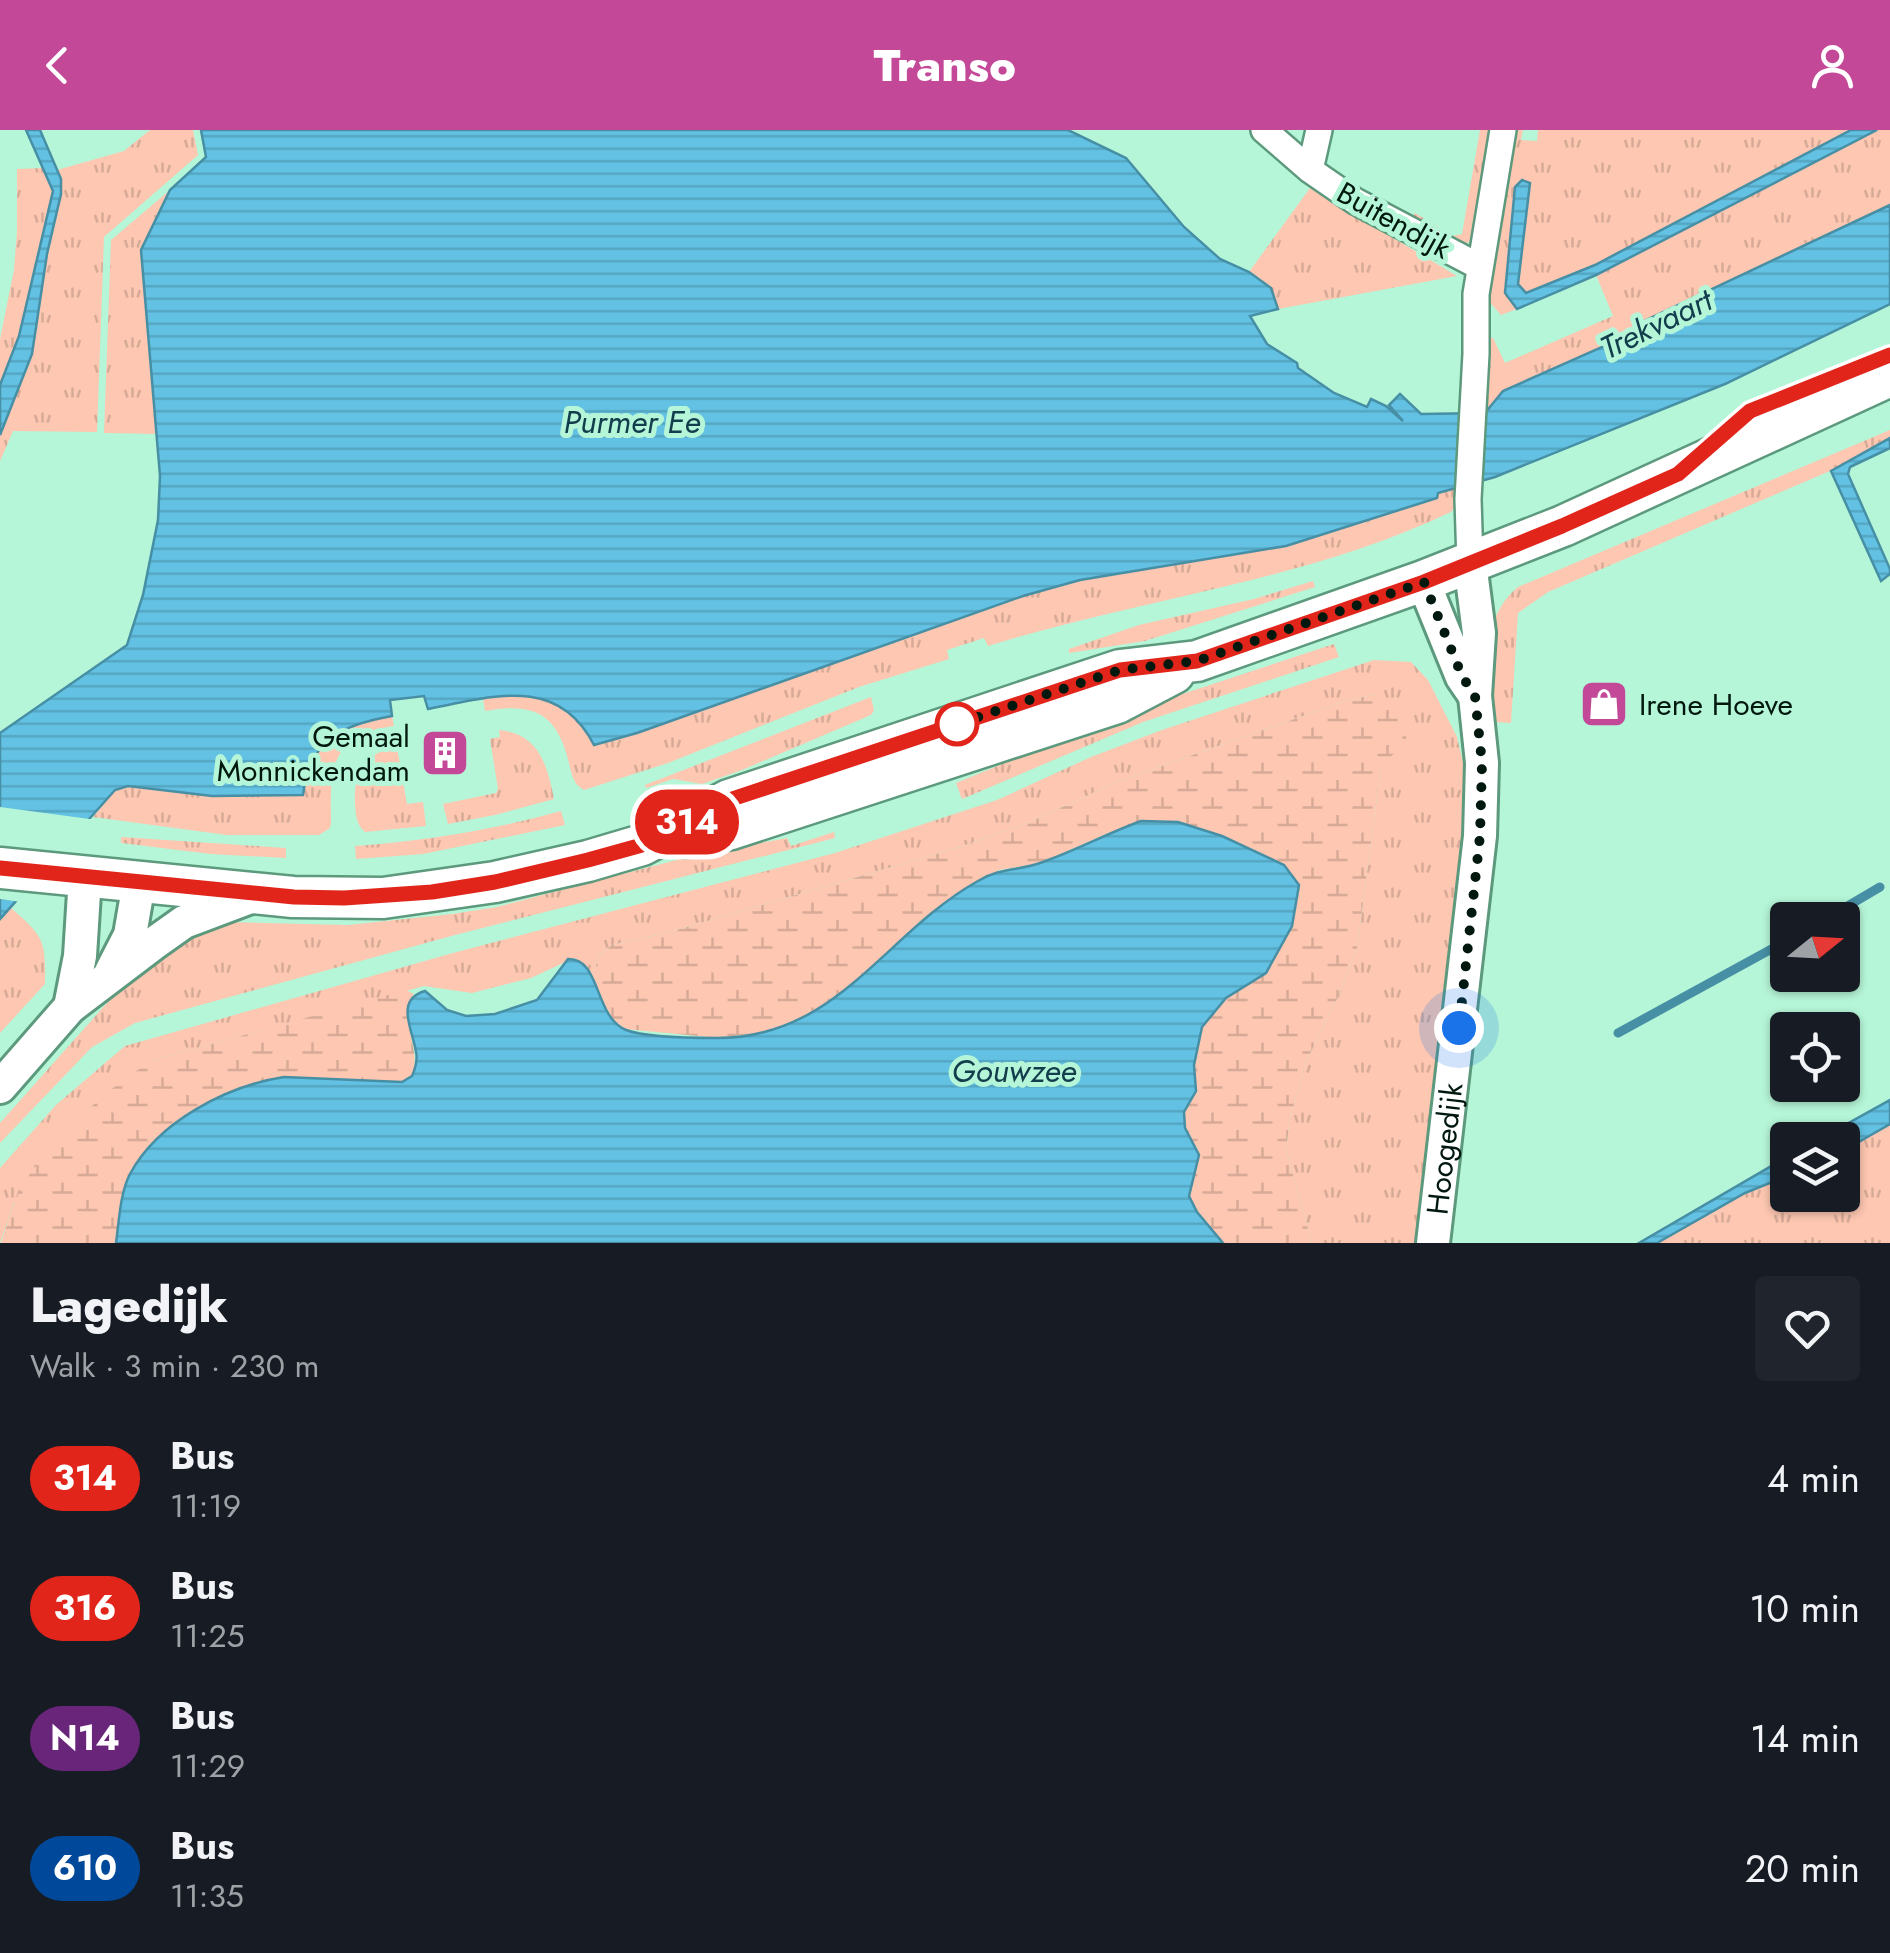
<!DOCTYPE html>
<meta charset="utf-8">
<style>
:root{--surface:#171b24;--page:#20242c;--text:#f1f3f6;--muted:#9ea1a6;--accent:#c44898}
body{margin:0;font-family:Jost,sans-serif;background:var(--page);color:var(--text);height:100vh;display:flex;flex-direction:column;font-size:38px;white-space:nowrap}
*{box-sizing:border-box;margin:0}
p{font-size:32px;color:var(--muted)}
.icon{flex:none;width:55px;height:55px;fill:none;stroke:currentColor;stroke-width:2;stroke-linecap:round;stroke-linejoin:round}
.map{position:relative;height:1113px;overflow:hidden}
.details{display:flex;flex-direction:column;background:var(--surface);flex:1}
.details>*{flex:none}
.badge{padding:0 20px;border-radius:32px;font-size:35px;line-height:65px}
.needle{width:65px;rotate:72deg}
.tools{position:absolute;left:1770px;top:772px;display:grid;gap:20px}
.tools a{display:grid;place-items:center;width:90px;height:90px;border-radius:10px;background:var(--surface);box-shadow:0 2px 8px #0004;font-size:50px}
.you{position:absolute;width:50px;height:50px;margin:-25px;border:8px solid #fff;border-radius:50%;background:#1a73e8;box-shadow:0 0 0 15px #1a73e833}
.map>.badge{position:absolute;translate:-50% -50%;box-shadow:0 0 0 5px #fff}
.round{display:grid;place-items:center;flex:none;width:105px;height:105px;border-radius:10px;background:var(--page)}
.headline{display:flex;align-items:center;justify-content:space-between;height:170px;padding:0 30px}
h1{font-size:48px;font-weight:800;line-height:75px}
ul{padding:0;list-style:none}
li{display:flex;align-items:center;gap:30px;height:130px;padding:0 30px}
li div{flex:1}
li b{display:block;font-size:38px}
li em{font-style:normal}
li .badge{min-width:110px;font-weight:700;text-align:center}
header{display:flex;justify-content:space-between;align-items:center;height:130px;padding:0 30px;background:var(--accent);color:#fff;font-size:45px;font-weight:800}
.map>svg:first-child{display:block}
.grass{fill:url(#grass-tufts)}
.wetland{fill:url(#wetland-marsh)}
.water{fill:url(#water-rules);stroke:#468fa4;stroke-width:2.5}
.pier{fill:#b6f6d8}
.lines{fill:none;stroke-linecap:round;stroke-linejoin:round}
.stream{stroke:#468fa4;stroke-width:9}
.minor-casing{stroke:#5c997d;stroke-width:30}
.tertiary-casing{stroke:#5c997d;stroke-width:38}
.primary-casing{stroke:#5c997d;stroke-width:45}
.minor{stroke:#fff;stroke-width:25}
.tertiary{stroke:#fff;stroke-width:32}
.primary{stroke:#fff;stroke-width:40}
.line-casing{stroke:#fff;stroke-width:22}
.line{stroke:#e1251b;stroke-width:15}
.walk{stroke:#01180e;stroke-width:10;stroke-dasharray:0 18}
.stop-dot{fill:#fff;stroke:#e1251b;stroke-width:5}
.labels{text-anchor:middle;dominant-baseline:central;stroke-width:10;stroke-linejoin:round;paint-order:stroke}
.street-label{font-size:30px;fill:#01180e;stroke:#b6f6d8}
.poi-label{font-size:30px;fill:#01180e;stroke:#b6f6d8;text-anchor:start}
.water-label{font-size:32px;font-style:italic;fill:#123d4c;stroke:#b6f6d8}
</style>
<header><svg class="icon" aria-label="back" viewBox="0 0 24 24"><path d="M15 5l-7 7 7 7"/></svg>Transo<svg class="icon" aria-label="person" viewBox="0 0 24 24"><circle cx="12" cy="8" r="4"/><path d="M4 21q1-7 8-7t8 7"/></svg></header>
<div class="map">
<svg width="1890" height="1113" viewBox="0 0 1890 1113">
<defs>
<pattern id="grass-tufts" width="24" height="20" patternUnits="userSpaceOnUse" patternTransform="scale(2.5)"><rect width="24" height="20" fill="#fdc7b1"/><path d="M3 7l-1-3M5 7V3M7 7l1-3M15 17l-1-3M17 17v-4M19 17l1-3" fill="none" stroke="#d7aa97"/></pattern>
<pattern id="wetland-marsh" width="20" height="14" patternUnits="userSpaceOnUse" patternTransform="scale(2.5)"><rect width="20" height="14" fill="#fdc7b1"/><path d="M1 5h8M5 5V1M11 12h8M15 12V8" fill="none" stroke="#d7aa97"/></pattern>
<pattern id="water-rules" width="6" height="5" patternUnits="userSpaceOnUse" patternTransform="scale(2.5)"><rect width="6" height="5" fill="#63c2e4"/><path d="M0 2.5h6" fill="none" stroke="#54a6c2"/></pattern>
</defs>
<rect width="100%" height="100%" fill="#b6f6d8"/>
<path class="grass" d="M 150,0 L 193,0 L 198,25 L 104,107 L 97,302 L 13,301 L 0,331 L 0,305 L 29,234 L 37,196 L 47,124 L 61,64 L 57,40 L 124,21 Z
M 1480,0 L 1494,0 L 1472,110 L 1463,115 L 1412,88 L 1415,83 L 1453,106 L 1462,104 Z
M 1511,0 L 1523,0 L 1521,10 L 1537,11 L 1538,0 L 1851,0 L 1595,135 L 1526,163 L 1518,154 L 1530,53 L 1515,57 L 1505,163 L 1517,179 L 1501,185 L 1487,169 Z
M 1877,0 L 1890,0 L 1890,75 L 1644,191 L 1609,214 L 1503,261 L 1484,283 L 1486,208 L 1493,208 L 1505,233 L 1613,186 L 1596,145 Z
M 43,38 L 53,61 L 19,206 L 0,255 L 0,209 L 14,140 L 17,101 L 17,39 Z
M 1310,58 L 1457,146 L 1278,179 L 1271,158 L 1249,142 Z
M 170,60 L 141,120 L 157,304 L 104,303 L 111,110 Z
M 1890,300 L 1890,308 L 1830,341 L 1548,462 L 1518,483 L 1511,593 L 1495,592 C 1492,543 1476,492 1518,457 Z
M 1456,358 L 1455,377 L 1451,382 C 1304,452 1141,468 988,516 L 984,508 L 947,520 L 949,529 L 859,557 L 668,633 L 584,660 C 573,654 572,645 569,633 C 557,583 534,572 485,581 L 483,569 C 538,563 565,565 594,615 L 637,603 L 1023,466 L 1080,450 L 1286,416 L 1437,368 L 1438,363 Z
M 1313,451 L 1315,457 L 1145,511 L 1069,523 L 1069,519 L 1139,495 L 1254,469 Z
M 1334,514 L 1339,527 L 1143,592 L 962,669 L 956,653 L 1134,580 Z
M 1374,530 L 1411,532 L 1428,550 L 1457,607 L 1465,641 L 1466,700 L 1422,1113 L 1312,1113 L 1286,1020 L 1290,988 L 1306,932 L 1338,867 L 1357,818 L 1381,636 L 1378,564 L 1348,570 L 1117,652 L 1030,692 L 960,717 L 670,802 L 612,815 L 599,826 L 592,848 L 585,835 L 574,828 L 531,848 L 472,863 L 424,856 L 154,930 L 14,1073 L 0,1113 L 0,1038 L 56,975 L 125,916 L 453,823 L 835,723 L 997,670 L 1091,627 L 1162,600 Z
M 871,567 L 874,580 L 871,585 L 742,640 L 702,654 L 673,649 L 646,658 L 645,655 Z
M 392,586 L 394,596 C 330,605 330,638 331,693 L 330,698 L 319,705 L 227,705 L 93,687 L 115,660 L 128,656 L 212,666 L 303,665 C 310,609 340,595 392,586 Z
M 499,600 C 539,604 547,634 554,669 L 495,685 L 448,694 L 443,674 L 496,663 L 498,659 L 490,609 L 500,607 Z
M 397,618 L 407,674 L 423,672 L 426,696 L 365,702 C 356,694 356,686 355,674 C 353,644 365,621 397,618 Z
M 561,681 L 565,695 L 423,724 L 356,729 L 355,716 C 425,711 493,700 561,681 Z
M 834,702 L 835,708 L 455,805 L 135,893 L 92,917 L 0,1013 L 0,993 L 123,855 L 169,811 L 223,792 L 348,795 L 452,784 L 497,777 L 684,728 L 787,708 L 791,716 Z
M 121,707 L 286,718 L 286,728 L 211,724 L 121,713 Z
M 10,777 C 43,806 46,809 45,854 L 0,903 L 0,789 Z
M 1890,994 L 1890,1113 L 1657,1113 L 1745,1063 L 1787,1046 L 1788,1065 L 1842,1065 L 1843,1021 Z"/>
<path class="wetland" d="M 1378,564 C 1402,577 1407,586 1406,612 L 1381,636 L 1357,818 L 1338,867 L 1306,932 L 1290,988 L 1286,1020 L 1312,1113 L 1223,1113 L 1196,1082 L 1189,1066 L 1199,1025 L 1185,998 L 1184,982 L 1196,961 L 1194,935 L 1202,897 L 1226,868 L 1266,843 L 1284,735 L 1221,706 L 1113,701 L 1038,734 L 999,740 L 821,878 L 779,900 L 719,908 L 625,899 L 605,884 L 592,848 L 599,826 L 612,815 L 670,802 L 960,717 L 1030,692 L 1117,652 L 1348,570 Z
M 406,860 L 414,864 C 398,887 421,918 413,946 L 402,952 L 284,947 C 258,951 177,982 163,1004 C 145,1032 133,1067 118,1097 L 116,1113 L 1,1113 C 9,1088 16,1062 32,1041 C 63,1000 110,955 154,930 Z"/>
<path class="water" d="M 26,0 L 40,0 L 61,49 L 61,64 L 47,124 L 32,224 L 0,305 L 0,255 L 19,206 L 53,61 Z
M 201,0 L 1068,0 L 1126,28 L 1184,97 L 1220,129 L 1249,142 L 1271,158 L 1278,179 L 1250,186 L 1267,214 L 1297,233 L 1298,238 L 1334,263 L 1367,277 L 1371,269 L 1386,276 L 1403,291 L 1389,275 L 1400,264 L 1421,284 L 1485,283 L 1503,261 L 1609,214 L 1644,191 L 1890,75 L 1890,174 L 1725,254 L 1495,347 L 1438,363 L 1437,368 L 1286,416 L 1080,450 L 1023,466 L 637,603 L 594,615 C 558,544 491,567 428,579 L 424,566 L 390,570 L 392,586 C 341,595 310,609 303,665 L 212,666 L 128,656 L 115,660 L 0,789 L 0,603 L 127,515 L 143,465 L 158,390 L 160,346 L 141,120 L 170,60 L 206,27 Z
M 1851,0 L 1877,0 L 1596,145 L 1517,179 L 1505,163 L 1515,57 L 1522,50 L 1530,53 L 1518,154 L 1526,163 L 1595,135 Z
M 1890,308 L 1890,318 L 1850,337 L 1848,344 L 1890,439 L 1890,444 L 1881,451 L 1831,341 Z
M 1141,691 L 1178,692 L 1222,706 L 1284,735 L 1299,755 L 1292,796 L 1266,843 L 1226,868 L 1202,897 L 1194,935 L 1196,961 L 1184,982 L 1185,998 L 1199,1025 L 1189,1066 L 1197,1082 L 1223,1113 L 116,1113 C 119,1092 120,1063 130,1044 C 158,992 226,956 284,947 L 402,952 L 412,946 C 415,939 418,930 416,922 C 413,900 394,870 425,861 L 447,880 L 466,886 L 495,884 L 537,870 L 568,829 C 601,828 594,887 626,900 C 647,908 693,908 717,908 C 838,908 885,803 978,751 C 1001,737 1020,741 1043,732 C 1077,720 1108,703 1141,691 Z
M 1890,970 L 1890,994 L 1843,1021 L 1842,1010 L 1818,1010 Z
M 1787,1027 L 1787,1046 L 1745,1063 L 1657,1113 L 1639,1113 Z"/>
<path class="pier" d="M 0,677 L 97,690 L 21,772 L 0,769 Z"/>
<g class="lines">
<path class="stream" d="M 1824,790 L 1880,757
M 1618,903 L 1788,810"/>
<g class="minor-casing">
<path id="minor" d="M 1264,0 L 1310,40 L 1355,71 L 1480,137
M 1310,40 L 1319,0
M 1470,433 L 1468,369 L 1476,224 L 1476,164 L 1503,0"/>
</g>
<g class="tertiary-casing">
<g id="tertiary">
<path d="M 1423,451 L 1462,547 L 1475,566"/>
<path d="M 111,842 L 130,805 L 139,753"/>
<path d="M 70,877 L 80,826 L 85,747"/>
<path d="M 0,957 L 70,877 L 153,814 L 184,792 L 256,765"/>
<path id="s1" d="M 1433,1113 L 1480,706 L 1482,633 L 1475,566 L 1479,503 L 1470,433"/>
</g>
</g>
<g class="primary-casing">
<path id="primary" d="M 685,707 L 731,699 L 1117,573 L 1174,543
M 0,738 L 293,767 L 383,768 L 495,752 L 588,731 L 642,715 L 729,670 L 1120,540 L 1197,531 L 1423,451 L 1563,396 L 1890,246"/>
</g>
<use href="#minor" class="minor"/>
<use href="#tertiary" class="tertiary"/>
<use href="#primary" class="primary"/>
</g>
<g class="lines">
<g class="line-casing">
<path id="line" d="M 0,738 L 294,767 L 344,768 L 432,762 L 495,752 L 588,730 L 642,715 L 729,670 L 1120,540 L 1197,531 L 1424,452 L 1562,396 L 1678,344 L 1750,281 L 1890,225"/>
</g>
<use href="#line" class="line"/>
<path class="walk" d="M 957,594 L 942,599 L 1120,540 L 1197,531 L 1424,452 L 1462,546 L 1475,566 L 1482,633 L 1480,706 L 1459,898"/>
</g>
<defs>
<g id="shop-square" transform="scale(2.5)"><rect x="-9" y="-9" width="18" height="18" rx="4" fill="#c44898" stroke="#b6f6d8"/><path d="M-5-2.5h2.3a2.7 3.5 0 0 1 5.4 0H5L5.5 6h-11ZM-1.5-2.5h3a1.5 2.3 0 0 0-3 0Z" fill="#fff"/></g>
<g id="building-square" transform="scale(2.5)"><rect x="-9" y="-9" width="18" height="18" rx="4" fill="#c44898" stroke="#b6f6d8"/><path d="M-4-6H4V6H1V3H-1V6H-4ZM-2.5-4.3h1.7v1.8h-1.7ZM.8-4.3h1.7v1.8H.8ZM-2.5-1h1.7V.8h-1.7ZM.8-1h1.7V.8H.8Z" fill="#fff"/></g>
</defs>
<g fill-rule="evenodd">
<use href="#shop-square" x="1604" y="574"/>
<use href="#building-square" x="445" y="623"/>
</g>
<circle class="stop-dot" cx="957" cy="594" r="20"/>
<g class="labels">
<g class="street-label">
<text transform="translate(1394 90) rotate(29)">Buitendijk</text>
<text stroke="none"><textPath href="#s1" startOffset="95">Hoogedijk</textPath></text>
</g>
<g class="poi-label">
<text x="1639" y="574">Irene Hoeve</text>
<text x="410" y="606" text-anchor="end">Gemaal<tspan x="410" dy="34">Monnickendam</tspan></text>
</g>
<g class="water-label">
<text transform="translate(1656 194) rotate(-26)">Trekvaart</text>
<text x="632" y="292">Purmer Ee</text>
<text x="1014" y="941">Gouwzee</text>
</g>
</g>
</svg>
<div class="tools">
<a><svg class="needle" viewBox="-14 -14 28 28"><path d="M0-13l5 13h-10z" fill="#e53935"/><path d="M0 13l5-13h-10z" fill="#9ea1a6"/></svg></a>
<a><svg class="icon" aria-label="locate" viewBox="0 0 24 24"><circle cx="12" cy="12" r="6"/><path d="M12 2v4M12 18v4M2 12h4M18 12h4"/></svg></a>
<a><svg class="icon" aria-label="layers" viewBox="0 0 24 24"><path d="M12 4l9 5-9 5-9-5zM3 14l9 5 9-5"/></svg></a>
</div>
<div class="you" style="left:1459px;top:898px"></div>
<b class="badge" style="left:687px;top:692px;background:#e1251b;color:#fff">314</b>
</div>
<section class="details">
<div class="headline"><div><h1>Lagedijk</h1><p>Walk · 3 min · 230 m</p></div><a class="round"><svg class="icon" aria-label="heart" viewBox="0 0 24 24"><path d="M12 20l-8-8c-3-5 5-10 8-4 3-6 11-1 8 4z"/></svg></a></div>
<ul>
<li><span class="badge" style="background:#e1251b;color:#fff">314</span><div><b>Bus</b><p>11:19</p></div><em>4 min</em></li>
<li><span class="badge" style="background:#e1251b;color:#fff">316</span><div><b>Bus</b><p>11:25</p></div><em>10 min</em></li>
<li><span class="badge" style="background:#68257a;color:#fff">N14</span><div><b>Bus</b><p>11:29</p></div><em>14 min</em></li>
<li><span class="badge" style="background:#004899;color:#fff">610</span><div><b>Bus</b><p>11:35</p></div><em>20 min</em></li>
</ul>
</section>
